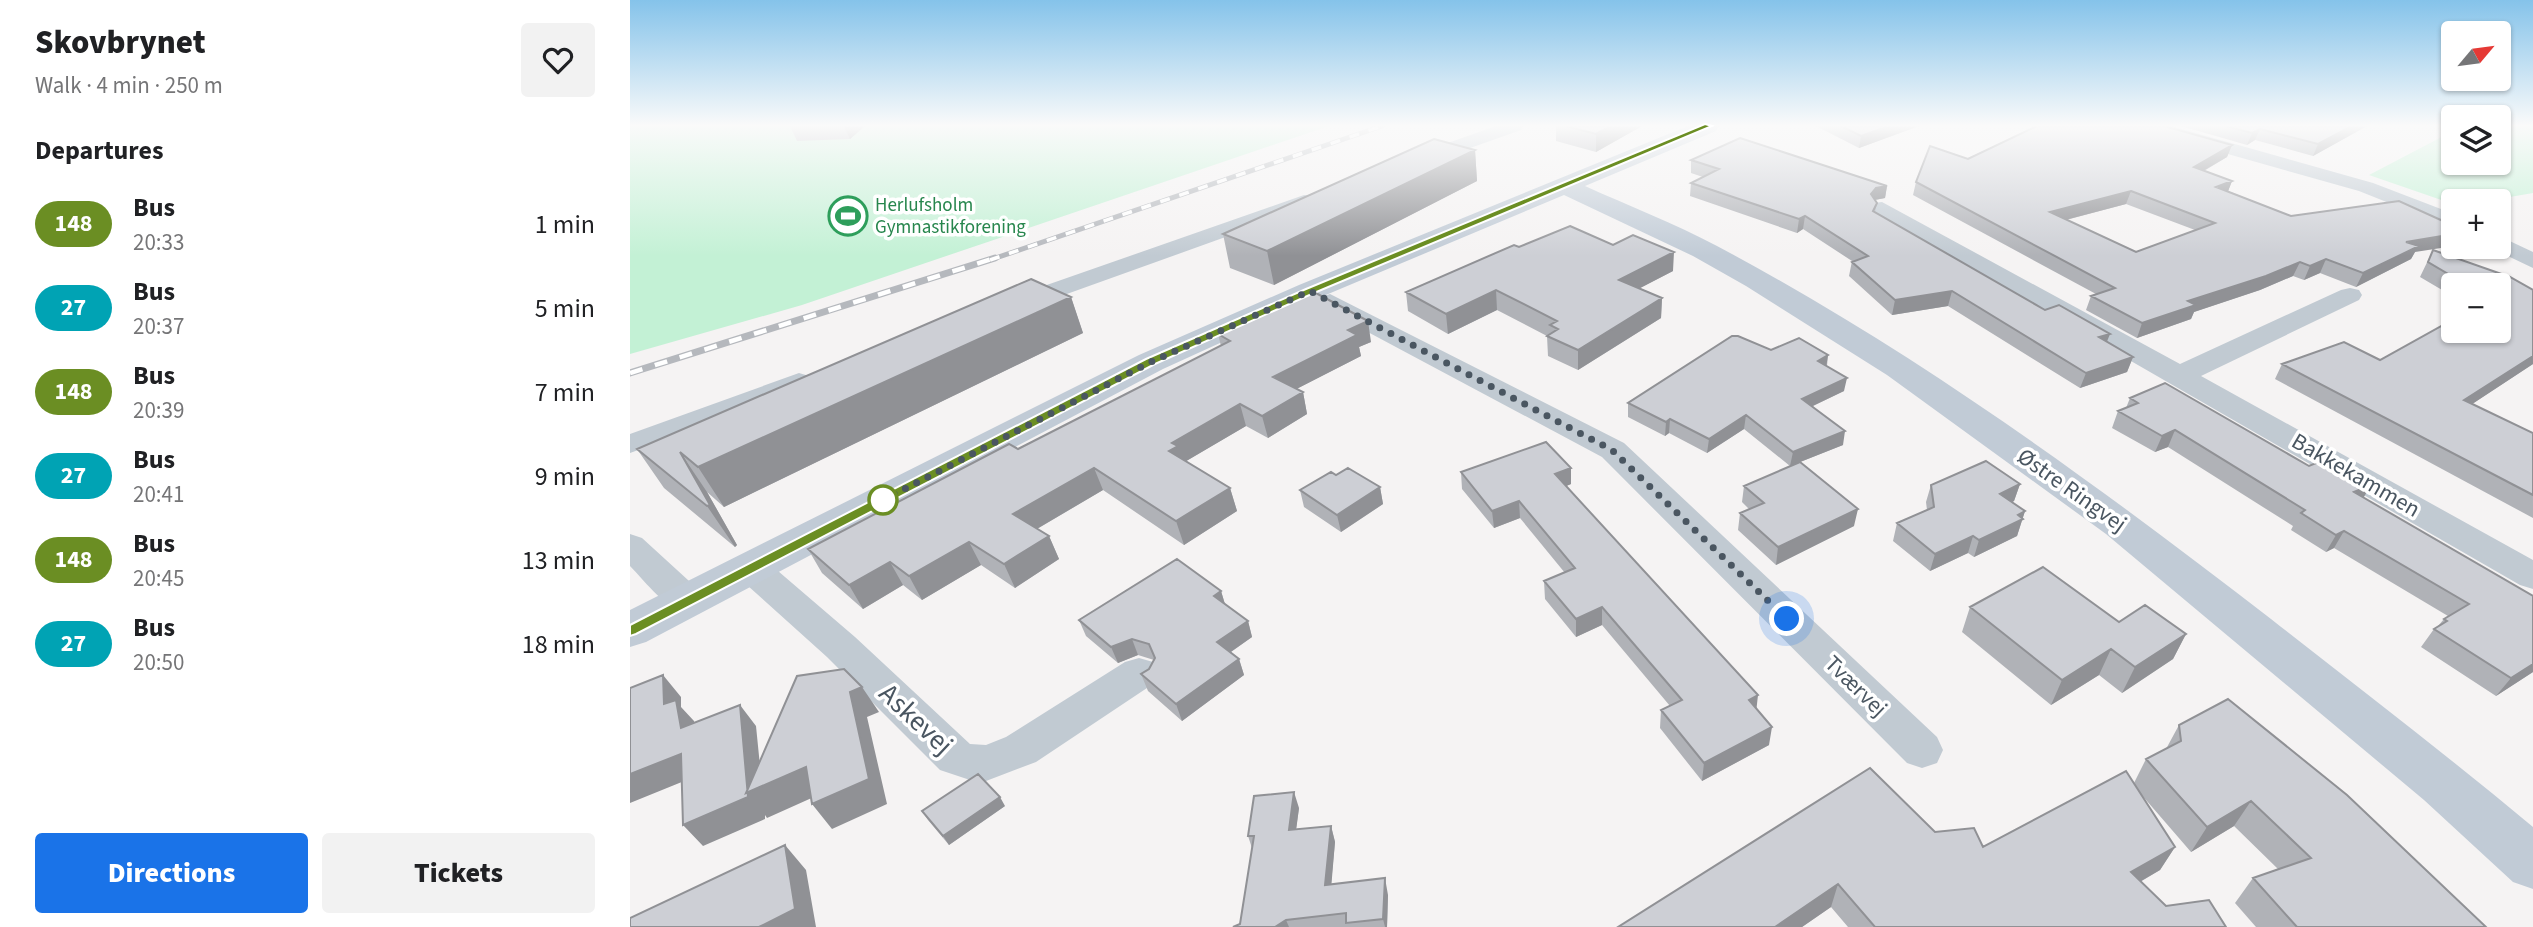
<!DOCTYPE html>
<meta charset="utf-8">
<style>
:root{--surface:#fff;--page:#f2f2f2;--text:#202124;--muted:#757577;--accent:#1a73e8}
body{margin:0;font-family:"Source Sans 3",sans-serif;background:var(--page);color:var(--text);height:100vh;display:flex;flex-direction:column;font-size:26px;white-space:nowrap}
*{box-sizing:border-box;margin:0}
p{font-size:23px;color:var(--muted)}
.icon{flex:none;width:38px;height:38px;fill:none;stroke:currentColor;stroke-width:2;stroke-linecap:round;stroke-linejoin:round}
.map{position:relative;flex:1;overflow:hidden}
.details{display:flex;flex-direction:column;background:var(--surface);width:630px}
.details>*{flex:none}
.badge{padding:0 14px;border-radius:23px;font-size:24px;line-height:46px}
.needle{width:46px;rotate:61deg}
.buttons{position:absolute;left:1811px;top:21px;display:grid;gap:14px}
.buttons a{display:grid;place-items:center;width:70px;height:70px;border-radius:7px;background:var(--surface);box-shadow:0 2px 5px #0004;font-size:35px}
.you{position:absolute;width:35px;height:35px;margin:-18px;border:5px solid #fff;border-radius:50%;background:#1a73e8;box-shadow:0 0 0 10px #1a73e833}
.map>.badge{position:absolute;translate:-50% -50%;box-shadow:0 0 0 4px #fff}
h2{padding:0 35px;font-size:26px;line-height:63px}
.round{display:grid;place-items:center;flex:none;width:74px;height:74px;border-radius:7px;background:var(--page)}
.overview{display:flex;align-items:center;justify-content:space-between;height:119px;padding:0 35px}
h1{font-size:33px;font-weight:800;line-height:52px}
.primary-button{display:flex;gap:14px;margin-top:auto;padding:14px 35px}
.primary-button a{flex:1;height:80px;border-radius:7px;background:var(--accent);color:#fff;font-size:28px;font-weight:800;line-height:80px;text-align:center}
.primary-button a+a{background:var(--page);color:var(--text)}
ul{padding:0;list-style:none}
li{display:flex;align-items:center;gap:21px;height:84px;padding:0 35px}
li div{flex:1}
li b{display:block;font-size:26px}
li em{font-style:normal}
li .badge{min-width:77px;font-weight:700;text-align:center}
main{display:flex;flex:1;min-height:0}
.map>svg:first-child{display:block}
.green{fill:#c3f1d5}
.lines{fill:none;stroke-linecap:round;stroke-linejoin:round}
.street{fill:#c1cad2;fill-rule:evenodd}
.secondary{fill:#c1cbd6;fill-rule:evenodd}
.rail-far1-casing{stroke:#b5b8bd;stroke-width:5}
.rail-casing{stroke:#b5b8bd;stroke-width:7}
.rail-far1{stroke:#fff;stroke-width:3.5;stroke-dasharray:10;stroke-linecap:butt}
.rail{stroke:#fff;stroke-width:4.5;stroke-dasharray:13;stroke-linecap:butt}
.wall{fill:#b0b2b7;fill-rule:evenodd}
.shaded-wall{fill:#909195}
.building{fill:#cdcfd5;stroke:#909195;stroke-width:2;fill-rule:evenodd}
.line{fill:#6b8e23;stroke:#fff;stroke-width:2}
.walk{stroke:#4a5661;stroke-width:7;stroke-dasharray:0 12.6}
.stop-dot{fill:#fff;stroke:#6b8e23;stroke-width:3.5}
.labels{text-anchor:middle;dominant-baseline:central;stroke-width:7;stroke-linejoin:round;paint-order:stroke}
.far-leisure-label{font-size:19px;fill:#27864d;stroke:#fff;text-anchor:start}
.street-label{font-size:23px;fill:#4a5661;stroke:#fff}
.near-street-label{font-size:28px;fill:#4a5661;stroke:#fff}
</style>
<main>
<section class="details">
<div class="overview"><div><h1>Skovbrynet</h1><p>Walk · 4 min · 250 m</p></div><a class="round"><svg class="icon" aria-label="heart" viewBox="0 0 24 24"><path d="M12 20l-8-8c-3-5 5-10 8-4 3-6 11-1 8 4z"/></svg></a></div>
<h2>Departures</h2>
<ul>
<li><span class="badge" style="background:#6b8e23;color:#fff">148</span><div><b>Bus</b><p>20:33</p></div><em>1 min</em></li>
<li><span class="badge" style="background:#00a3b4;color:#fff">27</span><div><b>Bus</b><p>20:37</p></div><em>5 min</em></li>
<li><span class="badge" style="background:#6b8e23;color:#fff">148</span><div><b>Bus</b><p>20:39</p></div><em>7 min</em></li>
<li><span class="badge" style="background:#00a3b4;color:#fff">27</span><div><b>Bus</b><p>20:41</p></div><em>9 min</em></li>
<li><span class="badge" style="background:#6b8e23;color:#fff">148</span><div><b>Bus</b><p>20:45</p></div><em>13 min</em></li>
<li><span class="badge" style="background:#00a3b4;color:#fff">27</span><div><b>Bus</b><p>20:50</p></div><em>18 min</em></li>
</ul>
<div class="primary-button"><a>Directions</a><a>Tickets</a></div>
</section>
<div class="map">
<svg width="1903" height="927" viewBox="0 0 1903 927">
<rect width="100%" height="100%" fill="#f5f3f3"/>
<path class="green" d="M 0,126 L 699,126 L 172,305 L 0,354 Z
M 1869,126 L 1903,126 L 1903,193 L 1857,201 L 1824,201 L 1823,204 L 1739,175 L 1823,131 L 1824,163 L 1869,163 Z"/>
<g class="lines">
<path class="street" d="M 866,126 L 893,126 L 891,130 L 795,164 L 781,164 L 778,160 L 781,156 Z
M 1511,126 L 1541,126 L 1743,183 L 1824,214 L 1824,229 L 1729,191 L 1513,130 Z
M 674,195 L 682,196 L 685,201 L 682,206 L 395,309 L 386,312 L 377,309 L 373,304 L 377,299 Z
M 1252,202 L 1550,364 L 1711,290 L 1720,288 L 1729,290 L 1732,295 L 1729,300 L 1571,376 L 1903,560 L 1903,589 L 1890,585 L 1244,213 L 1241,208 L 1244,203 Z
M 1869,236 L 1903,252 L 1903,268 L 1861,248 L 1869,247 Z
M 700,294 L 994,443 L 1307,737 L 1313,750 L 1307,763 L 1292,768 L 1277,763 L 972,457 L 691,307 L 687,302 L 691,297 Z
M 169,373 L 179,376 L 183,382 L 179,388 L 0,453 L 0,434 Z
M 0,534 L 12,538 L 70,591 L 75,600 L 70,609 C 40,618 20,586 0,566 Z
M 121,556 L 134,559 L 225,637 L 340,744 L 356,745 L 376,737 L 495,662 L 509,658 L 523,662 L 529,673 L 523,684 L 406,762 L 356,781 L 340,780 L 310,770 L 197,657 L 108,577 L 103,568 L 108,559 Z"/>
<path class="secondary" d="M 1058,126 L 1089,126 L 1086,131 L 955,186 C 999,206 1044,223 1087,246 C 1283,350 1465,483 1641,619 C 1729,688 1818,756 1903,827 L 1903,889 L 1883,882 L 1794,800 L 1476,534 L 1257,375 L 1116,286 L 1063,256 L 934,195 L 691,297 L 533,369 L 16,642 L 0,647 L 0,610 L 509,355 L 669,285 Z"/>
<g class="rail-far1-casing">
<path id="rail-far1" d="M 360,260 L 752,126"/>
</g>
<g class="rail-casing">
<path id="rail" d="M 0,373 L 365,258"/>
</g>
<use href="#rail-far1" class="rail-far1"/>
<use href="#rail" class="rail"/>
</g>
<path class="wall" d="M 160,126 L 235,126 L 220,139 L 167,141 Z
M 926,126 L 1012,126 L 966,152 L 926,141 Z
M 1186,126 L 1289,126 L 1229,148 Z
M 1401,126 L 1534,126 L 1602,145 L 1597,157 L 1574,171 L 1602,181 L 1598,191 L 1661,216 L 1785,252 L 1781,259 L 1726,287 L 1690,273 L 1674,280 L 1663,276 L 1630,290 L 1564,312 L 1561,319 L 1507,338 L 1456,310 L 1461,296 L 1466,294 L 1283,195 L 1286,182 L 1405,127 ZM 1496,204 L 1565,230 L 1506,252 L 1436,220 Z
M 1551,126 L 1737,126 L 1683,156 L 1625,140 L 1617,145 Z
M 845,150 L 847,181 L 644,285 L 600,268 L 593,234 Z
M 1061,160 L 1257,186 L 1255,198 L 1245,200 L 1247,203 L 1245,212 L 1415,310 L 1477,342 L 1503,357 L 1497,372 L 1450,388 L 1318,306 L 1262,315 L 1219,276 L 1222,261 L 1173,229 L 1167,233 L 1060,196 L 1061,183 L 1073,177 L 1061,173 Z
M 889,247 L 1043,271 L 1010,288 L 1032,298 L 1031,318 L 948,370 L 918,356 L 917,336 L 867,310 L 818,334 L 778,311 L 776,292 Z
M 1803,250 L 1903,290 L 1903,364 L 1842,404 L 1903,433 L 1903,518 L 1645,379 L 1652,364 L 1750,360 L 1869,331 L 1869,285 L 1824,285 L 1824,297 L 1790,277 Z
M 441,297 L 453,333 L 94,507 L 77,492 L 107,545 L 105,547 L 34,488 L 7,449 Z
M 588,334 L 741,342 L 729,347 L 731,356 L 666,389 L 673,392 L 677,414 L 638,438 L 616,426 L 556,461 L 600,488 L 607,511 L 554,545 L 473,490 L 407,529 L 419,536 L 429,559 L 385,588 L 351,565 L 292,600 L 273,585 L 233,609 L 192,573 L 178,549 L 388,449 L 591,346 Z
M 1141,350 L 1198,355 L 1197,366 L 1214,391 L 1183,406 L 1213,445 L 1160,466 L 1114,429 L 1077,453 L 1039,433 L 1035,436 L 998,417 L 998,403 Z
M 1500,398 L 1679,466 L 1741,485 L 1733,497 L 1903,596 L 1903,672 L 1866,696 L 1791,647 L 1804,629 L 1808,626 L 1814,619 L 1818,616 L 1704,548 L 1696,552 L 1661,530 L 1663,526 L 1538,447 L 1525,452 L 1482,428 L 1488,411 L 1496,408 Z
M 941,468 L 941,484 L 936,486 L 1126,709 L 1139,745 L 1072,781 L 1030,728 L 1031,710 L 1040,706 L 972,625 L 946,637 L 915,599 L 914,581 L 935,573 L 890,518 L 864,528 L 832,489 L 831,472 Z
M 706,475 L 750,487 L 753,504 L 711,532 L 674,507 L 670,490 Z
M 1390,484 L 1384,501 L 1382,502 L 1395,511 L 1387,536 L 1344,557 L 1338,553 L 1300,571 L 1263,541 L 1267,523 L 1297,510 L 1296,502 L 1301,485 Z
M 1114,486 L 1224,526 L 1146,565 L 1108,530 L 1110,513 L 1119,509 L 1112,502 Z
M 591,591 L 595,604 L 618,621 L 622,637 L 601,652 L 609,659 L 614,675 L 552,721 L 518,691 L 511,674 L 519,669 L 524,660 L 508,655 L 488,663 L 456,636 L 449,620 Z
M 1340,607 L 1489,622 L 1556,634 L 1543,659 L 1492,693 L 1469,675 L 1421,705 L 1332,632 Z
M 1549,725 L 1856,927 L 1626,927 L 1605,903 L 1623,878 L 1648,869 L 1604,826 L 1561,852 L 1510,793 L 1545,847 L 1530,870 L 1510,882 L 1536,906 L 1596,927 L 1218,927 L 1201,907 L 1172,927 L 988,927 L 1305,832 L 1353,847 L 1504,783 L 1516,759 L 1536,749 Z
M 375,806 L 319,845 L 298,820 L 292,811 Z
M 669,808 L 666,829 L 701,826 L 705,842 L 701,884 L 758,895 L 757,927 L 603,927 L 610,924 L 622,848 L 618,836 Z"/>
<path class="shaded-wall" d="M 214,126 L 235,126 L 220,139 Z
M 981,126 L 1012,126 L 966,152 L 966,134 Z
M 1259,126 L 1289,126 L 1229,148 L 1231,136 Z
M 1722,126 L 1737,126 L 1683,156 L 1688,144 Z
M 1630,129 L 1625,140 L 1617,145 L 1622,133 Z
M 1602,145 L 1597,157 L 1559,179 L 1564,167 Z
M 845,150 L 847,181 L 644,285 L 637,251 Z
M 1602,181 L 1597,194 L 1586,187 Z
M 1257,186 L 1255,198 L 1244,200 L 1241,194 L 1246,188 Z
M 1501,191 L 1496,204 L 1416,225 L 1420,212 Z
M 1175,216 L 1173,229 L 1167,233 L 1169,219 Z
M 1824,234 L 1824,246 L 1785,252 L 1781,259 L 1726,287 L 1733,273 L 1776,242 Z
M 1044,252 L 1043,271 L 989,299 L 989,280 Z
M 1696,259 L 1690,273 L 1674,280 L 1680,266 Z
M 1670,262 L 1663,276 L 1630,290 L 1564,312 L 1561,319 L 1507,338 L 1512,323 L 1558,301 Z
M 866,290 L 867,310 L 818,334 L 816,314 Z
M 1322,291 L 1318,306 L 1262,315 L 1265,300 Z
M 441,297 L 453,333 L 94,507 L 68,467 Z
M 1032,298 L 1031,318 L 948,370 L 948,350 Z
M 738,321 L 741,342 L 729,347 L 731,356 L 647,399 L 643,377 L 718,330 Z
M 1480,334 L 1474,349 L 1469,337 Z
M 1198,355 L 1196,368 L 1188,361 Z
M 1903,356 L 1903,364 L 1824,416 L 1834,400 Z
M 1503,357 L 1497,372 L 1450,388 L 1456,373 Z
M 1217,378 L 1214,391 L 1170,412 L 1172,399 Z
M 673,392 L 677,414 L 638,438 L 632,416 Z
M 610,404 L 616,426 L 553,463 L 539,451 L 542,443 Z
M 1116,415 L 1114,429 L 1077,453 L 1079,439 Z
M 1040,419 L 1039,433 L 1035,436 L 1036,422 Z
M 1545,430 L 1538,447 L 1525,452 L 1532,436 Z
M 1215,431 L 1213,445 L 1160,466 L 1163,452 Z
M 50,452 L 77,492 L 107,545 L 105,547 L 77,506 Z
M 464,468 L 473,490 L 393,537 L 383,514 Z
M 941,468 L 941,484 L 925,491 L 925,474 Z
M 1390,484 L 1384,501 L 1365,511 L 1370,494 Z
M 1741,485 L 1731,502 L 1724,492 Z
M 750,487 L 753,504 L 711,532 L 707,515 Z
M 600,488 L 607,511 L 554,545 L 546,521 Z
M 889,501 L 890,518 L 864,528 L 862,511 Z
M 1228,509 L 1224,526 L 1146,565 L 1148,547 Z
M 1395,511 L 1387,536 L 1344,557 L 1349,540 Z
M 1714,531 L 1704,548 L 1696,552 L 1706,535 Z
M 419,536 L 429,559 L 385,588 L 374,564 Z
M 1343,536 L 1338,553 L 1300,571 L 1305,554 Z
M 339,542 L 351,565 L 292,600 L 279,576 Z
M 260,562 L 273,585 L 233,609 L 219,585 Z
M 591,591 L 596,608 L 584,596 Z
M 972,607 L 972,625 L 946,637 L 946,619 Z
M 618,621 L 622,637 L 592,658 L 587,642 Z
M 1556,634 L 1543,659 L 1492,693 L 1505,667 Z
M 502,639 L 508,655 L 488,663 L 481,647 Z
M 1481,649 L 1469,675 L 1421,705 L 1432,680 Z
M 609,659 L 614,675 L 552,721 L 546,704 Z
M 1903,664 L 1903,672 L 1866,696 L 1881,678 Z
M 33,675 L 51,697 L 51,707 L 64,721 L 69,750 L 51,728 L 34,704 Z
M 232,687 L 249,712 L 237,717 L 257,804 L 202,829 L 182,804 L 220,692 Z
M 1128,695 L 1126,713 L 1119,700 Z
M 110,705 L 126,726 L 132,786 L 176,767 L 195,792 L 137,818 L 135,815 L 135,819 L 73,846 L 53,825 Z
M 1142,727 L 1139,745 L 1072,781 L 1074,763 Z
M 51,754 L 69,775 L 0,803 L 0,774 Z
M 664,792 L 669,808 L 664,846 L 659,830 Z
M 370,797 L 375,806 L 319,845 L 313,836 Z
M 1621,801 L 1604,826 L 1561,852 L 1577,827 Z
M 701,826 L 705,842 L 700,901 L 695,885 Z
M 155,845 L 176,870 L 186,927 L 129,927 Z
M 1545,847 L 1530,870 L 1487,895 L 1501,872 Z
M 755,878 L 758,895 L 757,927 L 755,927 L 753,919 Z
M 1208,884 L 1201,907 L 1172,927 L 1145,927 Z
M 656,920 L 659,927 L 645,927 Z"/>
<path class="building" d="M 936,126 L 981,126 L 966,134 Z
M 1211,126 L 1259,126 L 1231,136 Z
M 1407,126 L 1534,126 L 1602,145 L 1564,167 L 1602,181 L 1586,187 L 1661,216 L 1769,201 L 1824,226 L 1824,234 L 1776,242 L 1789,246 L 1733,273 L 1696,259 L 1680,266 L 1670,262 L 1636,276 L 1558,301 L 1566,305 L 1512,323 L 1461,296 L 1485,288 L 1286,182 L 1300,146 L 1338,159 ZM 1501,191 L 1585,223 L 1506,252 L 1420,212 Z
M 1596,126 L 1722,126 L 1688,144 L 1630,129 L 1622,133 Z
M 1110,138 L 1257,186 L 1246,188 L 1241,194 L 1247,203 L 1243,211 L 1415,310 L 1429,305 L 1480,334 L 1469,337 L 1503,357 L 1456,373 L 1322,291 L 1265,300 L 1222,262 L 1238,256 L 1175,216 L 1169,219 L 1061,183 L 1089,169 L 1061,160 Z
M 804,139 L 845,150 L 637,251 L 593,234 Z
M 940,226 L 983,245 L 1003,235 L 1044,252 L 989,280 L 1032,298 L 948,350 L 917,336 L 928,329 L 920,325 L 927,321 L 866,290 L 816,314 L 776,292 L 884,245 L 889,247 Z
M 1803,250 L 1880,277 L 1903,290 L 1903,356 L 1834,400 L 1903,433 L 1903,495 L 1652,364 L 1714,342 L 1750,360 L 1824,319 L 1824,331 L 1869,331 L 1869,285 L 1837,285 L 1798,262 Z
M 401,279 L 441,297 L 68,467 L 50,452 L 80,505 L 77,506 L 7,449 Z
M 684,292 L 738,321 L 718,330 L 727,335 L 643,377 L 673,392 L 632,416 L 610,404 L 542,443 L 548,446 L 539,451 L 600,488 L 546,521 L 464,468 L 383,514 L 419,536 L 374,564 L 339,542 L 279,576 L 260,562 L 219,585 L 178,549 L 379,444 L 388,449 L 600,341 L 588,334 Z
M 1102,336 L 1108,336 L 1141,350 L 1169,338 L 1198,355 L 1188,361 L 1217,378 L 1172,399 L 1215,431 L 1163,452 L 1116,415 L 1079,439 L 1040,419 L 1036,422 L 998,403 Z
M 1535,383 L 1679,466 L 1696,459 L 1741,485 L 1724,492 L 1903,596 L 1903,664 L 1881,678 L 1804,629 L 1817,621 L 1814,619 L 1839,604 L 1714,531 L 1706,535 L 1671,513 L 1675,510 L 1545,430 L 1532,436 L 1488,411 L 1508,403 L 1500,398 Z
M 916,442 L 941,468 L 925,474 L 1128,695 L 1119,700 L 1142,727 L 1074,763 L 1031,710 L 1052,700 L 972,607 L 946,619 L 914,581 L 945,568 L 889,501 L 862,511 L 831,472 Z
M 1356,461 L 1390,484 L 1370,494 L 1395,511 L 1388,515 L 1393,519 L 1349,540 L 1343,536 L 1305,554 L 1267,523 L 1304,507 L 1301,485 Z
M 1170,462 L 1228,509 L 1148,547 L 1110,513 L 1134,503 L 1114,486 Z
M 718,468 L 750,487 L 707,515 L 670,490 L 701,472 L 706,475 Z
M 547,559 L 591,591 L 584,596 L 618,621 L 587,642 L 609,659 L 546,704 L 511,674 L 519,669 L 525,658 L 519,644 L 502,639 L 481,647 L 449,620 Z
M 1413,567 L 1489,622 L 1515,605 L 1556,634 L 1505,667 L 1481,649 L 1432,680 L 1340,607 Z
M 214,669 L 232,687 L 220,692 L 239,779 L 182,804 L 176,767 L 116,793 L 167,676 Z
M 33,675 L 34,704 L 46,700 L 51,728 L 110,705 L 118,797 L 53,825 L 51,754 L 0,774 L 0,688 Z
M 1598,699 L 1717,795 L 1856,927 L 1667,927 L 1623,878 L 1681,858 L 1621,801 L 1577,827 L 1516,759 L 1551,741 L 1549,725 Z
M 1240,768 L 1305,832 L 1344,828 L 1353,847 L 1496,771 L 1545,847 L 1501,872 L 1536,906 L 1579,900 L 1596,927 L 1245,927 L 1208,884 L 1145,927 L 988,927 Z
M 348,774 L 370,797 L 313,836 L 292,811 Z
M 664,792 L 659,830 L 701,826 L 695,885 L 755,878 L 753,919 L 716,923 L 716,913 L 656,920 L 645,927 L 603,927 L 610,924 L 624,836 L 618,836 L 624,796 Z
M 155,845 L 165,909 L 129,927 L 0,927 L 0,918 Z"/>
<linearGradient id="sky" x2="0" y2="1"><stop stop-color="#85c3ea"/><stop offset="0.49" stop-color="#fafafa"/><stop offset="1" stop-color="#fafafa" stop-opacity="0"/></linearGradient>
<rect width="1903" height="256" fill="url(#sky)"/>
<path class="line" d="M 1075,124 L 1082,126 L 684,293 L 525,364 L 6,634 L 0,636 L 0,625 L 516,359 L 676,289 Z"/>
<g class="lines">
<path class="walk" d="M 253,500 L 521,362 L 680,291 L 982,450 L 1157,619"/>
</g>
<defs>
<g id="stadium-ring" transform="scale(2.0125)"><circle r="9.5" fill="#fff" stroke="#2e9e5b" stroke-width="1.5"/><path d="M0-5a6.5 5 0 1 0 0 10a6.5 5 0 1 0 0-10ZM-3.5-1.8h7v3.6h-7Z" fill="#2e9e5b"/></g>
</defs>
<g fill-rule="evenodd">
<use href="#stadium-ring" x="218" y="216"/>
</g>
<circle class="stop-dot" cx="253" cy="500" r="14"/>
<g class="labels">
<g class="far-leisure-label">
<text x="245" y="205">Herlufsholm<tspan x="245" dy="22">Gymnastikforening</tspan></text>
</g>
<g class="street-label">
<text transform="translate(1726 475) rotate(30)">Bakkekammen</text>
<text transform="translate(1442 490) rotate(35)">Østre Ringvej</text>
<text transform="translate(1226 686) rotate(44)">Tværvej</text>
</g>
<g class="near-street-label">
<text transform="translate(286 719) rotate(43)">Askevej</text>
</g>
</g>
</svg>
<div class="buttons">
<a><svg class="needle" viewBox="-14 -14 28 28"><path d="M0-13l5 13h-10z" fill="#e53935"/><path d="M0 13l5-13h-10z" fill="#757577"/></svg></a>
<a><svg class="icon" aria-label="layers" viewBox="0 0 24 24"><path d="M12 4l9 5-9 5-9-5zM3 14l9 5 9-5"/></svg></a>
<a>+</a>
<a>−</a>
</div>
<div class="you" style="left:1157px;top:619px"></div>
</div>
</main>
